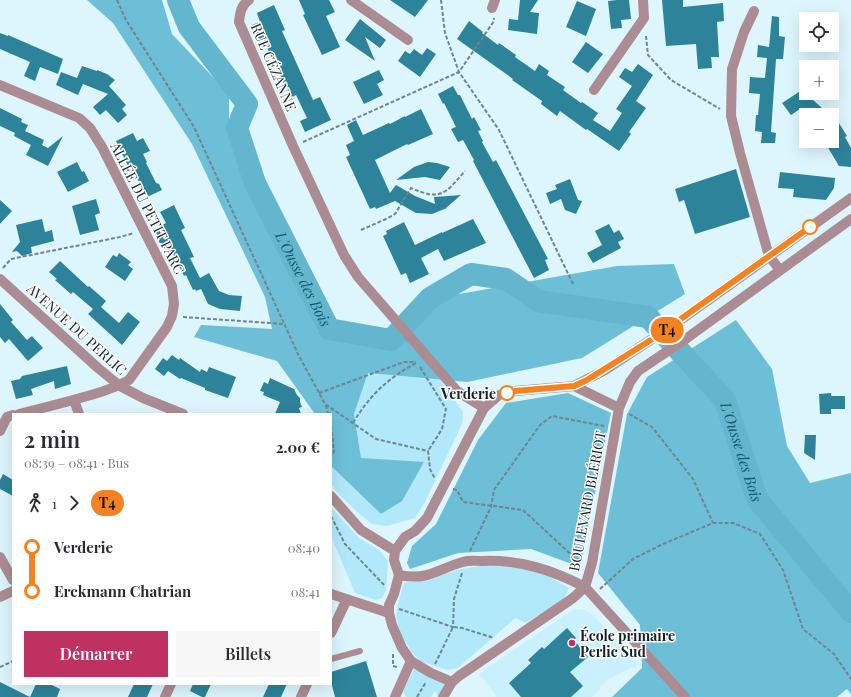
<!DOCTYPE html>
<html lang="fr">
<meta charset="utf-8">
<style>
:root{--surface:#fff;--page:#f7f7f7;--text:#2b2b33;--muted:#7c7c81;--accent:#bf3161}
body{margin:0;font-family:"Playfair Display",serif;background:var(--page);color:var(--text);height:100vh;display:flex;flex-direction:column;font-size:15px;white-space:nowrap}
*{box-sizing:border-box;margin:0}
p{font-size:13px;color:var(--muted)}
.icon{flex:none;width:22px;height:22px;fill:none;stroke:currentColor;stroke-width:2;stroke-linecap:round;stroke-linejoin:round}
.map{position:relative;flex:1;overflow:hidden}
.side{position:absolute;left:12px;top:413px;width:320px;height:272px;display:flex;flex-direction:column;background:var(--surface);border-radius:0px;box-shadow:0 4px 16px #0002}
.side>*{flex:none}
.badge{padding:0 8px;border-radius:13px;font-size:14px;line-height:26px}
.buttons{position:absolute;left:799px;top:12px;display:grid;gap:8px}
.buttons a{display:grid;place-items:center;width:40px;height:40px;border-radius:0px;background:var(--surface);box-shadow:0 4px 16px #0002;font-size:20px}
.map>.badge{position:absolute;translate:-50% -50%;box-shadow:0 0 0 2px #fff}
.legs{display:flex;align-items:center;gap:6px;height:44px;padding:0 12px;font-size:13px}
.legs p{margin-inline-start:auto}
.head{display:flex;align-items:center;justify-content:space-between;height:68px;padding:0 12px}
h1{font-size:22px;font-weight:600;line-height:30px}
.action{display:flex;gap:8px;margin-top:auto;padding:8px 12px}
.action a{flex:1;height:46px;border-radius:0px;background:var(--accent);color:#fff;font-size:16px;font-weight:600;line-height:46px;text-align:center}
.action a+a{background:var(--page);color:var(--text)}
ul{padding:0 12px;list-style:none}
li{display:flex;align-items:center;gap:14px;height:44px;font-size:15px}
li i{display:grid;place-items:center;width:6px;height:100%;margin:0 5px;background:currentColor}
li i::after{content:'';width:10px;height:10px;margin:-5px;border:3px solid;border-radius:50%;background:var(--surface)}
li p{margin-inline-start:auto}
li:first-child i{background:linear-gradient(#0000 50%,currentColor 0)}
li:last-child i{background:linear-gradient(currentColor 50%,#0000 0)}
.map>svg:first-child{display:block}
.built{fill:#c8f0fd}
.green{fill:#b1e9fb}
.forest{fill:#6dbfd7}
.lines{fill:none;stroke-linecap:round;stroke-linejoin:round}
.river{stroke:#64b6ce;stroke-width:22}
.building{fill:#2d839a}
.path{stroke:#71858b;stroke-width:2;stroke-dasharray:4 2;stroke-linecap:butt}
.service{stroke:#ab8c92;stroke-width:6}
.minor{stroke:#ab8c92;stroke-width:10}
.tertiary{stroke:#ab8c92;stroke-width:10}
.line-1-casing{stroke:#fff;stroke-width:9}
.line-1{stroke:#f58220;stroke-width:6}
.stop-1-dot{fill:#fff;stroke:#f58220;stroke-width:2}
.poi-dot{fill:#bf3161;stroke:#fdfdfd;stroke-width:1.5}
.labels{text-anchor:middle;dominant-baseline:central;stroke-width:3;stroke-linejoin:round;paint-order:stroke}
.street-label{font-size:14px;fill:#132227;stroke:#fdfdfd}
.stop-label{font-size:14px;font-weight:bold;fill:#132227;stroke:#fdfdfd;text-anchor:end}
.poi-label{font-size:14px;font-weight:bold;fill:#132227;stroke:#fdfdfd;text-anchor:start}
.water-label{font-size:15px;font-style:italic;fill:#14596a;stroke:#fdfdfd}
</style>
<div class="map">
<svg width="851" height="697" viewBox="0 0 851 697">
<rect width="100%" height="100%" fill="#ddf5fd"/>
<path class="built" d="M 578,609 L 584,610 L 593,615 L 639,664 L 607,680 L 592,697 L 495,697 L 496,695 L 479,674 L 571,611 Z"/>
<path class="green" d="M 368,373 L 440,380 L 463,412 L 462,424 L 425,502 L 415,518 L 387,526 L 372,524 L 357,512 L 336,491 L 331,483 L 331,466 L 381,514 L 424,463 L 361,459 L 354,414 Z
M 331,507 L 359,538 L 379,550 L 388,561 L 386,590 L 382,598 L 376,600 L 355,593 L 331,536 Z
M 479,566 L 513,566 L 543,573 L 569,588 C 564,605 541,614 526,623 L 515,618 L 458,668 L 447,670 L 420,661 L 411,651 L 401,634 L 396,616 L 398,604 L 404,583 L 434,578 L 456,570 Z
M 414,669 L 445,684 L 438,697 L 435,691 L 431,697 L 406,697 L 403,692 Z"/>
<path class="forest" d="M 87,0 L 162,0 L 172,34 L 229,94 L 229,134 L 318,332 L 394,345 L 448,296 L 617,266 L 674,264 L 685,294 L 582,358 L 467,382 L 368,373 L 354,414 L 361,458 L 424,462 L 402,501 L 381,514 L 331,466 L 331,414 L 315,414 L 277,361 L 194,337 L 201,325 L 272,329 L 265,297 L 192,144 L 113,23 Z
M 736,320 L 772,369 L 787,446 L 810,483 L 851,473 L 851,694 L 847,689 L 837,697 L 612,697 L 642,668 L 640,625 L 598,573 L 627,414 L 647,377 Z
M 568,393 L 611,413 L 580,567 L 531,549 L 458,553 L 410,569 L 407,563 L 412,546 L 436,524 L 478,440 L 506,403 Z"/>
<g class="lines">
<path class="river" id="s1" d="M 178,0 L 189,27 L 247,104 L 237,128 L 255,183 L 329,329 L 391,340 L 430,298 L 471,274 L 506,279 L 538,301 L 648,317 L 725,400 L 757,499 L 851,612"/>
</g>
<path class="building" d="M 299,0 L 329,0 L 335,12 L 326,16 L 340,47 L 322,55 L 303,15 L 305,14 Z
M 390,0 L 428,0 L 415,17 Z
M 520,0 L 538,0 L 530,12 L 539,13 L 537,34 L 508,30 L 509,19 L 518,20 Z
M 617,0 L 629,0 L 631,19 L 621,20 L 622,28 L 611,29 L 608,1 Z
M 662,0 L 683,0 L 683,7 L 723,3 L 724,21 L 717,22 L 719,57 L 711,57 L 712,68 L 698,69 L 696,44 L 666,46 Z
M 577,1 L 596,9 L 586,36 L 566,27 Z
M 274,5 L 285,30 L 282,31 L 313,100 L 320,97 L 331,120 L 305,132 L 300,121 L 307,118 L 296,95 L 290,98 L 273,58 L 272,58 L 263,39 L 260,41 L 252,25 L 260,22 L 257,13 Z
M 772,16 L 779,17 L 779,36 L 785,37 L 783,59 L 776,59 L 771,132 L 776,133 L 775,143 L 761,143 L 762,132 L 755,131 L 756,115 L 758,115 L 760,94 L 749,93 L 750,77 L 765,78 L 767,58 L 757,57 L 758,45 L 769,47 Z
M 360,19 L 386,40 L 380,48 L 365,37 L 375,61 L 345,40 Z
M 469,21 L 483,32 L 482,33 L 498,45 L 499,43 L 516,55 L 515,57 L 535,71 L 539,64 L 549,71 L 547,75 L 565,87 L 563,90 L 581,103 L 582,102 L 598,113 L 593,120 L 610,131 L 622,113 L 616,109 L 632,86 L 619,77 L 625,68 L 632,72 L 638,64 L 653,75 L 636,101 L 646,108 L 629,132 L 631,134 L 619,151 L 587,129 L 586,130 L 560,111 L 557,116 L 541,104 L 542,101 L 512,80 L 513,79 L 457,39 Z
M 0,33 L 8,36 L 8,35 L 63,59 L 58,74 L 40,67 L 35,81 L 24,76 L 30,62 L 0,49 Z
M 586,42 L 603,54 L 588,73 L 572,62 Z
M 427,48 L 436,54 L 420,77 L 398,61 L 405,51 L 410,54 L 414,49 L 422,55 Z
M 82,66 L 97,71 L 97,70 L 107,74 L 115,80 L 109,86 L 126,105 L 122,109 L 127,115 L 118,123 L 106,110 L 100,115 L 93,107 L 108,94 L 83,84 L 78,95 L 56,85 L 61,72 L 77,78 Z
M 379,70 L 384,80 L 377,84 L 383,95 L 364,104 L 353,82 Z
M 453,86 L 458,95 L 460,95 L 472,119 L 474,117 L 481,130 L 478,131 L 483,141 L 482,142 L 493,162 L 496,160 L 548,259 L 545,260 L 549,270 L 534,278 L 473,161 L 474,160 L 463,140 L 458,142 L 451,129 L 456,127 L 444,103 L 443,104 L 438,94 Z
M 802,90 L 822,108 L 817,115 L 808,115 L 800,109 L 791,115 L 782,103 Z
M 0,108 L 22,119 L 21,122 L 28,125 L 25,131 L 44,140 L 42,145 L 48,148 L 63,136 L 48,166 L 26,155 L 31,145 L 14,136 L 15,133 L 0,126 Z
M 421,109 L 433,134 L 408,145 L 407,144 L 375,160 L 390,193 L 396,185 L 415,196 L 435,204 L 434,197 L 461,195 L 446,208 L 447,208 L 432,214 L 416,213 L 395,201 L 376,209 L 375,207 L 370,209 L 346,157 L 350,155 L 346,145 L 354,141 L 347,125 L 356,120 L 363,135 L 389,123 L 390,124 L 405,116 L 405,117 Z
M 832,112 L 847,136 L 845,137 L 851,148 L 851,167 L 839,166 L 824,141 L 832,141 Z
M 133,133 L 137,141 L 143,138 L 150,151 L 143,154 L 147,162 L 146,163 L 156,183 L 159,184 L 162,190 L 147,197 L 132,169 L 130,170 L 116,141 Z
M 77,162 L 82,172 L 84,171 L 89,181 L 68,192 L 57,172 Z
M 428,162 L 437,163 L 450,167 L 440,180 L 425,177 L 396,180 L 414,167 Z
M 736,169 L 750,217 L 695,234 L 684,200 L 679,202 L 675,189 Z
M 780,172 L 835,178 L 834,188 L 826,200 L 793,197 L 794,189 L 778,188 Z
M 570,179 L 578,200 L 582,201 L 576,214 L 565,210 L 561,199 L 550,204 L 546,193 L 557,189 L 555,185 Z
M 96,199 L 100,213 L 95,215 L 99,230 L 80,235 L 72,206 Z
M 0,200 L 12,211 L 0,224 Z
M 174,205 L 185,228 L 181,230 L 194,257 L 190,258 L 200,278 L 209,273 L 219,291 L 229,295 L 242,296 L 240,311 L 220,309 L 208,304 L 201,289 L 196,291 L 195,289 L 193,290 L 186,275 L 184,276 L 169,246 L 163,249 L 153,230 L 166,223 L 160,212 Z
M 42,219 L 45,232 L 52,230 L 54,241 L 31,247 L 32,253 L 22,256 L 17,251 L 12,252 L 20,242 L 16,225 Z
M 473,219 L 486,243 L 444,261 L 438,249 L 421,258 L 429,274 L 410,283 L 406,273 L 401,275 L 383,236 L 387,234 L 386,231 L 404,222 L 415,245 L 442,232 L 442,233 Z
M 609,224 L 614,233 L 619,230 L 624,239 L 618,242 L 621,248 L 593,263 L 587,253 L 602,245 L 595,231 Z
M 119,253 L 131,262 L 128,265 L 133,269 L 125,281 L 105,267 L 113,255 L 117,257 Z
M 60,261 L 88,287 L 89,286 L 106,301 L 101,307 L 119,323 L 128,312 L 140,322 L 122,345 L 88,314 L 93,309 L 73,292 L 71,294 L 55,280 L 57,279 L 49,272 Z
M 0,304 L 13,320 L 11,322 L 27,340 L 32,336 L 43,348 L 28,361 L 9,339 L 5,343 L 0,337 Z
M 172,355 L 179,360 L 180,358 L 200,372 L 201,369 L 207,372 L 209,367 L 236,377 L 228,398 L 205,390 L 205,388 L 181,378 L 180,379 L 168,371 L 164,376 L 155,369 L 163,358 L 167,361 Z
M 67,366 L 71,384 L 55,389 L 54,381 L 31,389 L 33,395 L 16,399 L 11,381 L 20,379 L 22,376 Z
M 270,378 L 294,389 L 297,395 L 300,398 L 300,402 L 302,407 L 299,408 L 301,414 L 275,414 L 280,402 L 263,395 L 264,392 L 260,391 L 264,382 L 268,384 Z
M 831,393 L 831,396 L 845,396 L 845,409 L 831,409 L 831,414 L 820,414 L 819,394 Z
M 805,435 L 816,435 L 815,460 L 804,453 Z
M 3,474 L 13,480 L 13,496 L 0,489 L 0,480 Z
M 567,628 L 576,638 L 574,640 L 588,657 L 570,672 L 583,686 L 571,697 L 521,697 L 509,683 L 531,663 L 528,660 L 542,647 L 544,649 Z
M 366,661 L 377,697 L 335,697 L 331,682 L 331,672 Z
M 0,682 L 30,697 L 36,684 L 50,684 L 60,689 L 57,697 L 0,697 Z
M 134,684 L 153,684 L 147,697 L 128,697 Z
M 193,684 L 211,684 L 205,697 L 202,697 L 190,691 Z
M 269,684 L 287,684 L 281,697 L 263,697 Z"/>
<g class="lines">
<path class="path" d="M 117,0 L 126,20 L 194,127 L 298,354 L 325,404 L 376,439 L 428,451 L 430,469 L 435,479
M 441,0 L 445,33 L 459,72 L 499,130 L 573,284
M 646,36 L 648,55 L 671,80 L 720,109
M 303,142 L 459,72 L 494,21 L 494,18
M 361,230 L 386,219 L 395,214 L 411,188 C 441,201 445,194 465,171
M 3,268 L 11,259 L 120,237 L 134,233
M 183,317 L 284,324
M 420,367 L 446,409 L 442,429 L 428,451
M 319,393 L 404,362 L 416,362
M 326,405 L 328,414
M 629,414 L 652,427 L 693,479 L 713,523
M 353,423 C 369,396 388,378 416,363
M 331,426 L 334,452 L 331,456
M 453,489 L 457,490 L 463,502 L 523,510 L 577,560 L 582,561
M 331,516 L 345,544 L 385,586
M 470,551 L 491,507 L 494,490 L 540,425 L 552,416 L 604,426
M 600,589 L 633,559 L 661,545 L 713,523 L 733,523 L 760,534 L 783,570 L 803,629 L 834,654 L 851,679
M 399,609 L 453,627 L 454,599 L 462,573
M 393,654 L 393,666 L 397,667
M 435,664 L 453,627 L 462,628 L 494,638
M 0,667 L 13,661
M 417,697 L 426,682"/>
<path class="service" d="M 331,659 L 360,651"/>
<path class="minor" d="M 249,0 C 241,5 240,13 239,22 L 293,146 L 344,255 L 358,277 L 457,391 L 484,408
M 351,0 L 408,40
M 492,8 L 495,0
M 754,11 L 744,32 L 732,69 L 731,116 L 740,153 L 769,256 L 780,270
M 0,85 L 79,118 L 90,128 L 102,147 L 172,286 L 174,304 L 172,316 L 167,327 L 129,380 C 117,387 105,391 91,395 C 67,402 43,408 19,414
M 594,90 L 644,18 L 643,0
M 74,400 L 79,414
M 0,431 L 7,417 L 13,415
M 0,557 L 13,580
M 399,575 C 429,581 437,569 463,562 C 469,560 476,561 482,561 C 519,559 552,570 585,587 L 685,697
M 331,594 L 389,613
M 0,597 L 13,591
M 331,633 L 347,599
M 165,697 L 171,684
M 301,697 L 307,684"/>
<path class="tertiary" d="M 0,279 L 98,368 L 120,386 L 143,398 L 183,414
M 574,386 L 619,408
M 331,496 L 361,530 L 395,551
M 411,661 L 431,673 L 452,682
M 395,697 L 411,661 L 402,648 L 392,625 L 389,613 L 389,605 L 394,594 L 399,575 L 394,560 L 395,551 L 405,537 L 415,531 L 427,518 L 484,408 L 499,395 L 515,391 L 574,386 L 605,370 L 675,324 L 851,198
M 443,697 L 452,682 L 459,676 L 573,598 L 585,587 L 592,563 L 619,408 L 630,382 L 638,371 L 687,338 L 851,219"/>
</g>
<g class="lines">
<g class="line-1-casing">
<path id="line-1" d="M 507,393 L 515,391 L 574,386 L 587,380 L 654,338 L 810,227"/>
</g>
<use href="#line-1" class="line-1"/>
</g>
<g class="stop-1-dot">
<circle cx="810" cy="227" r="7"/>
<circle cx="507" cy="393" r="7"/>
</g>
<circle class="poi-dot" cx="572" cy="643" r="4"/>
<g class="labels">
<g class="street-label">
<text transform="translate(274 67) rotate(67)">RUE CÉZANNE</text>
<text transform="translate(148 208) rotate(63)">ALLÉE DU PETIT PARC</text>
<text transform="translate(77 329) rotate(42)">AVENUE DU PERLIC</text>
<text transform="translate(587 501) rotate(-79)">BOULEVARD BLÉRIOT</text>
</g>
<g class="stop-label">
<text x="496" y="393">Verderie</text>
</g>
<g class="poi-label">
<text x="580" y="635">École primaire<tspan x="580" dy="16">Perlic Sud</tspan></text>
</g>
<g class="water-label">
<text stroke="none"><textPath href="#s1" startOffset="317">L'Ousse des Bois</textPath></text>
<text stroke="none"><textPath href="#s1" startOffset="894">L'Ousse des Bois</textPath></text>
</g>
</g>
</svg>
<div class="buttons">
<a><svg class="icon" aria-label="locate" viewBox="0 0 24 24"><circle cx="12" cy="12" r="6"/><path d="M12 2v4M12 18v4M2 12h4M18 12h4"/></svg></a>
<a>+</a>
<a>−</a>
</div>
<b class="badge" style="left:667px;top:330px;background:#f58220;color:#111">T4</b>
<section class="side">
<div class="head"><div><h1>2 min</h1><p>08:39 – 08:41 · Bus</p></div><b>2.00 €</b></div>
<div class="legs"><svg class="icon" aria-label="walk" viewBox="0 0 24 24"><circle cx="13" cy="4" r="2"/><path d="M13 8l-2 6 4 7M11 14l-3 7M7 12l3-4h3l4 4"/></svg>1<svg class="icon" aria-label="forward" viewBox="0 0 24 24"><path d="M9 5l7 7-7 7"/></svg><b class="badge" style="background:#f58220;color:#111">T4</b></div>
<ul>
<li><i style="color:#f58220"></i><b>Verderie</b><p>08:40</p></li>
<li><i style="color:#f58220"></i><b>Erckmann Chatrian</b><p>08:41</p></li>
</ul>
<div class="action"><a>Démarrer</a><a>Billets</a></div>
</section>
</div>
